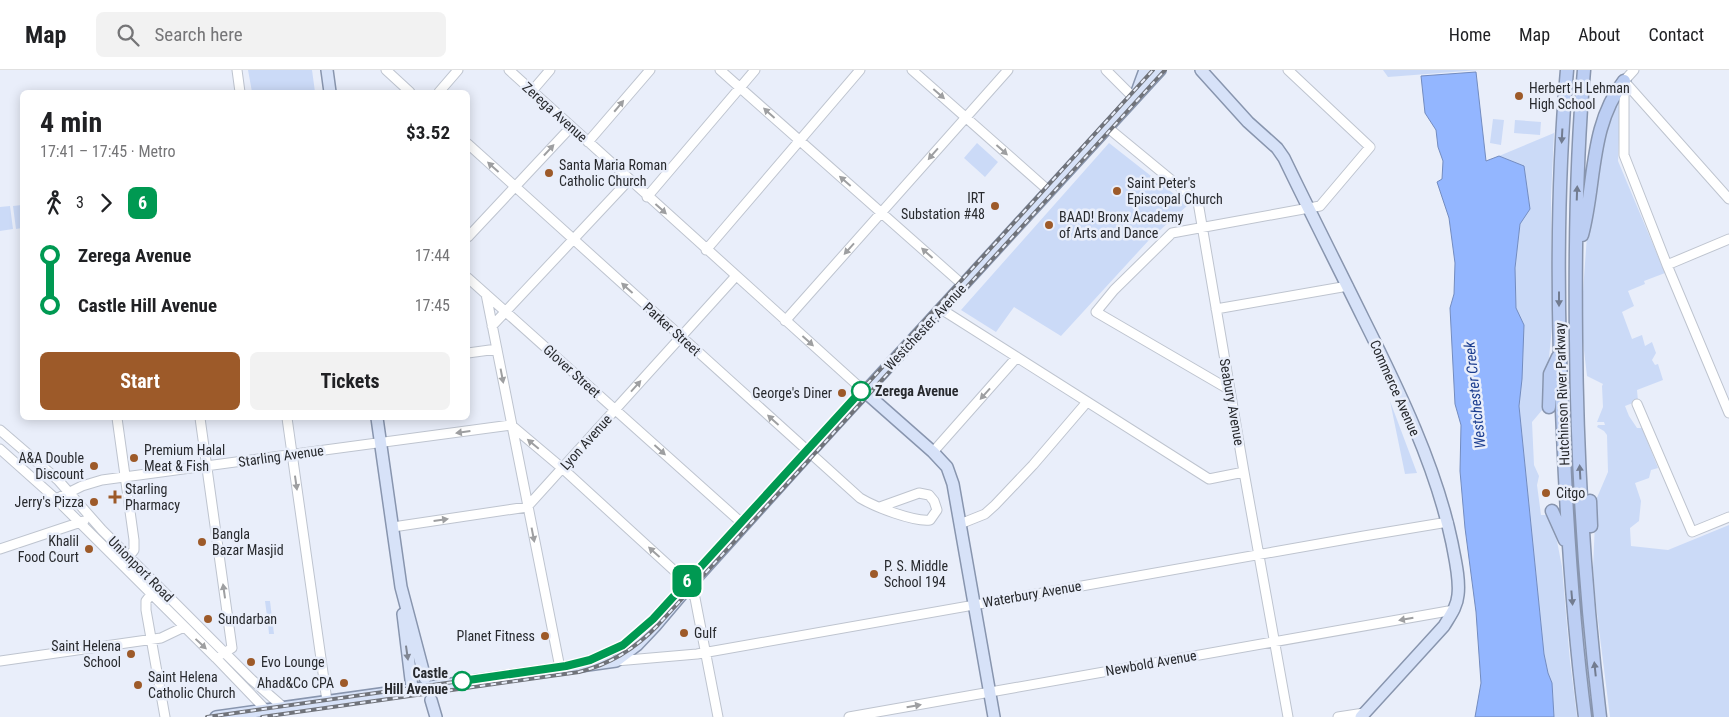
<!DOCTYPE html>
<meta charset="utf-8">
<style>
:root{--surface:#fff;--page:#f2f2f2;--text:#202124;--muted:#757577;--line:#e0e0e0;--accent:#9d5a29}
body{margin:0;font-family:"Roboto Condensed",sans-serif;background:var(--page);color:var(--text);height:100vh;display:flex;flex-direction:column;font-size:19px;white-space:nowrap}
*{box-sizing:border-box;margin:0}
p{font-size:16px;color:var(--muted)}
.icon{flex:none;width:28px;height:28px;fill:none;stroke:currentColor;stroke-width:2;stroke-linecap:round;stroke-linejoin:round}
.map{position:relative;flex:1;overflow:hidden}
.sheet{position:absolute;left:20px;top:20px;width:450px;height:330px;display:flex;flex-direction:column;background:var(--surface);border-radius:8px;box-shadow:0 2px 12px #0003}
.sheet>*{flex:none}
.badge{padding:0 10px;border-radius:8px;font-size:18px;line-height:32px}
.map>.badge{position:absolute;translate:-50% -50%;box-shadow:0 0 0 2px #fff}
.legs{display:flex;align-items:center;gap:8px;height:55px;padding:0 20px;font-size:16px}
.legs p{margin-inline-start:auto}
.head{display:flex;align-items:center;justify-content:space-between;height:85px;padding:0 20px}
h1{font-size:28px;font-weight:700;line-height:38px}
.primary-button{display:flex;gap:10px;margin-top:auto;padding:10px 20px}
.primary-button a{flex:1;height:58px;border-radius:8px;background:var(--accent);color:#fff;font-size:20px;font-weight:700;line-height:58px;text-align:center}
.primary-button a+a{background:var(--page);color:var(--text)}
ul{padding:0 20px;list-style:none}
li{display:flex;align-items:center;gap:18px;height:50px;font-size:19px}
li i{display:grid;place-items:center;width:8px;height:100%;margin:0 6px;background:currentColor}
li i::after{content:'';width:12px;height:12px;margin:-6px;border:4px solid;border-radius:50%;background:var(--surface)}
li p{margin-inline-start:auto}
li:first-child i{background:linear-gradient(#0000 50%,currentColor 0)}
li:last-child i{background:linear-gradient(currentColor 50%,#0000 0)}
header{display:flex;align-items:center;gap:30px;box-sizing:border-box;height:70px;padding:0 25px;background:var(--surface);border-bottom:1px solid var(--line)}
header strong{font-size:24px}
nav{display:flex;gap:28px;margin-inline-start:auto;font-size:18px}
.search{width:350px;height:45px;background:var(--page);display:flex;align-items:center;gap:12px;box-sizing:border-box;padding:0 18px;border-radius:8px;color:var(--muted);font-size:19px}
.map>svg:first-child{display:block}
.green{fill:#cbdaf7}
.water{fill:#93b6ff;stroke:#738cc0}
.lines{fill:none;stroke-linecap:round;stroke-linejoin:round}
.minor-casing{stroke:#bec4cf;stroke-width:11}
.major-casing{stroke:#8895ae;stroke-width:14}
.highway-casing{stroke:#8895ae;stroke-width:15}
.minor{stroke:#fff;stroke-width:9}
.major{stroke:#d7e2f8;stroke-width:11}
.highway{stroke:#bccef3;stroke-width:12}
.rail-casing{stroke:#70737a;stroke-width:4}
.rail{stroke:#e9eefa;stroke-width:2;stroke-dasharray:5.5;stroke-linecap:butt}
.oneway{fill:#9e9fa1}
.oneway2{fill:#727c90}
.oneway3{fill:#808693}
.line-1-casing{stroke:#fff;stroke-width:11}
.line-1{stroke:#009952;stroke-width:8}
.poi-dot{fill:#9d5a29;stroke:#e9eefa;stroke-width:2}
.stop-1-dot{fill:#fff;stroke:#009952;stroke-width:2.5}
.labels{text-anchor:middle;dominant-baseline:central;stroke-width:5;stroke-linejoin:round;paint-order:stroke}
.poi-label{font-size:14px;fill:#282a2e;stroke:#e9eefa;text-anchor:start}
.street-label{font-size:14px;fill:#282a2e;stroke:#e9eefa}
.stop-label{font-size:14px;font-weight:bold;fill:#282a2e;stroke:#e9eefa;text-anchor:start}
.water-label{font-size:15px;font-style:italic;fill:#1b3d8f;stroke:#e9eefa}
</style>
<header>
<strong>Map</strong>
<div class="search"><svg class="icon" aria-label="search" viewBox="0 0 24 24"><circle cx="10" cy="10" r="6"/><path d="M15 15l6 6"/></svg>Search here</div>
<nav><a>Home</a><a>Map</a><a>About</a><a>Contact</a></nav>
</header>
<div class="map">
<svg width="1729" height="647" viewBox="0 0 1729 647">
<rect width="100%" height="100%" fill="#e9eefa"/>
<path class="green" d="M 248,0 L 312,0 L 315,22 L 252,22 Z
M 1383,0 L 1479,0 L 1388,7 Z
M 1621,21 L 1618,91 L 1665,203 L 1644,211 L 1645,214 L 1628,221 L 1634,236 L 1622,242 L 1632,269 L 1642,265 L 1645,276 L 1652,272 L 1656,283 L 1652,290 L 1655,295 L 1658,294 L 1663,310 L 1637,320 L 1638,331 L 1625,336 L 1629,346 L 1637,358 L 1642,358 L 1658,398 L 1651,400 L 1649,408 L 1635,413 L 1641,431 L 1639,451 L 1630,458 L 1631,476 L 1668,480 L 1729,455 L 1729,647 L 1610,647 L 1596,535 L 1593,498 L 1596,430 L 1608,402 L 1607,365 L 1604,361 L 1597,357 L 1598,355 L 1605,355 L 1604,352 L 1597,352 L 1603,337 L 1602,316 L 1603,314 L 1587,306 L 1583,272 L 1582,236 L 1589,137 L 1598,77 Z
M 1493,49 L 1504,50 L 1501,75 L 1490,73 Z
M 1515,50 L 1541,52 L 1540,65 L 1514,63 Z
M 1554,63 L 1551,127 L 1552,256 L 1545,331 L 1543,339 L 1532,352 L 1534,395 L 1539,406 L 1537,415 L 1541,445 L 1552,445 L 1562,497 L 1570,591 L 1577,647 L 1554,647 L 1552,613 L 1548,603 L 1544,584 L 1519,336 L 1522,309 L 1524,255 L 1516,238 L 1515,198 L 1520,154 L 1530,139 L 1524,96 L 1499,86 Z
M 977,73 L 998,92 L 985,107 L 964,88 Z
M 1109,73 L 1188,135 L 1149,170 L 1061,266 L 1014,237 L 996,262 L 961,240 Z
M 22,135 L 22,158 L 16,159 L 13,136 Z
M 10,136 L 13,159 L 0,161 L 0,137 Z
M 1390,331 L 1417,403 L 1405,404 Z
M 265,531 L 270,531 L 274,564 L 269,564 L 268,552 L 255,553 L 255,549 L 267,546 Z"/>
<path class="water" d="M 1476,2 L 1486,91 L 1499,86 L 1524,96 L 1530,139 L 1520,154 L 1515,198 L 1516,238 L 1524,255 L 1522,309 L 1519,336 L 1544,584 L 1548,603 L 1552,613 L 1554,647 L 1475,647 L 1481,613 L 1476,542 L 1465,458 L 1460,401 L 1461,355 L 1455,334 L 1450,238 L 1454,224 L 1455,193 L 1449,148 L 1437,112 L 1442,109 L 1443,91 L 1438,77 L 1436,60 L 1425,43 L 1421,6 Z"/>
<g class="lines">
<g class="minor-casing">
<path id="minor" d="M 237,0 L 240,22
M 386,0 L 410,22
M 509,0 L 865,322
M 720,0 L 963,215
M 912,0 L 1049,121
M 1106,0 L 1134,28
M 1624,11 L 1624,85 L 1667,195 L 1729,343
M 1624,11 L 1729,129
M 1624,11 L 1634,0
M 532,21 L 550,0
M 439,22 L 458,0
M 1107,57 L 1198,132 L 1244,402 L 1288,647
M 588,72 L 650,0
M 468,74 L 860,428 C 875,437 914,452 930,450 L 937,440 L 934,431 L 929,425 L 919,423 L 880,437
M 647,127 L 755,0
M 468,167 L 571,57
M 706,180 L 860,0
M 1667,195 L 1729,169
M 468,208 L 744,455
M 486,224 L 560,598
M 941,239 L 1209,409 L 1244,402
M 1216,239 L 1348,216
M 785,251 L 1008,0
M 492,256 L 629,110
M 468,283 L 497,279
M 1230,320 L 1096,242 L 1114,220 L 1172,163 L 1320,136 L 1370,77 L 1288,0
M 1637,334 L 1692,462 L 1729,447
M 117,348 L 134,470 L 134,480 L 127,489
M 200,348 L 232,578 L 222,584
M 287,348 L 327,631
M 0,360 L 58,410 L 102,460 L 251,609 L 283,637
M 0,379 L 56,429 L 216,588 L 266,640
M 933,382 L 1017,287
M 56,429 L 82,416 L 102,410 L 511,355 L 562,398 L 679,505 L 695,528 L 718,647
M 960,454 L 985,444 L 995,435 L 1033,395 L 1087,332
M 393,457 L 527,437 L 736,206
M 0,479 L 84,451
M 153,522 L 146,531 L 146,540 L 165,647
M 0,591 L 161,568 L 184,557
M 616,591 L 697,584 L 1364,466 L 1448,452
M 849,647 L 1454,540
M 1338,647 L 1364,643"/>
</g>
<g class="major-casing">
<path id="major" d="M 327,0 L 330,22
M 1201,0 L 1248,52 L 1277,78 L 1284,88 C 1310,142 1337,195 1363,248 C 1398,318 1436,396 1452,473 C 1455,489 1460,509 1458,525 C 1457,537 1450,546 1444,556 L 1361,647
M 1137,22 L 1145,0
M 865,322 L 933,382 L 947,397 L 953,414 L 994,647
M 377,348 L 401,517 L 425,608
M 403,544 L 412,618
M 431,630 L 436,647
M 216,647 L 616,591 L 637,575 L 655,556 L 688,517 L 809,383 L 1160,0"/>
</g>
<g class="highway-casing">
<path id="highway" d="M 1567,0 C 1556,121 1557,242 1563,364 C 1567,458 1573,553 1585,647
M 1584,0 C 1576,89 1575,179 1576,269 C 1577,395 1585,522 1600,647
M 1582,165 C 1596,113 1589,56 1624,11
M 1549,337 L 1550,304 L 1558,287
M 1590,431 L 1591,456
M 1552,441 L 1565,470"/>
</g>
<use href="#minor" class="minor"/>
<use href="#major" class="major"/>
<use href="#highway" class="highway"/>
<g class="rail-casing">
<path id="rail" d="M 207,647 L 566,596 C 603,588 625,576 653,549 L 1153,0
M 262,647 L 579,602 C 611,594 636,578 658,555 L 1165,0"/>
</g>
<use href="#rail" class="rail"/>
</g>
<defs><path id="oneway-solid" d="M-6-.8H1V-3.2L6.5 0L1 3.2V.8H-6Z" transform="scale(1.25)"/></defs>
<g class="oneway">
<use href="#oneway-solid" transform="translate(939 24) rotate(41)"/>
<use href="#oneway-solid" transform="translate(619 36) rotate(-50)"/>
<use href="#oneway-solid" transform="translate(769 43) rotate(-138)"/>
<use href="#oneway-solid" transform="translate(549 80) rotate(-47)"/>
<use href="#oneway-solid" transform="translate(1002 80) rotate(42)"/>
<use href="#oneway-solid" transform="translate(933 84) rotate(131)"/>
<use href="#oneway-solid" transform="translate(493 97) rotate(-138)"/>
<use href="#oneway-solid" transform="translate(845 111) rotate(-139)"/>
<use href="#oneway-solid" transform="translate(661 139) rotate(42)"/>
<use href="#oneway-solid" transform="translate(849 179) rotate(132)"/>
<use href="#oneway-solid" transform="translate(927 183) rotate(-138)"/>
<use href="#oneway-solid" transform="translate(627 218) rotate(-138)"/>
<use href="#oneway-solid" transform="translate(808 271) rotate(42)"/>
<use href="#oneway-solid" transform="translate(502 306) rotate(79)"/>
<use href="#oneway-solid" transform="translate(636 316) rotate(-48)"/>
<use href="#oneway-solid" transform="translate(985 324) rotate(132)"/>
<use href="#oneway-solid" transform="translate(773 350) rotate(-138)"/>
<use href="#oneway-solid" transform="translate(463 362) rotate(172)"/>
<use href="#oneway-solid" transform="translate(533 374) rotate(-140)"/>
<use href="#oneway-solid" transform="translate(660 380) rotate(42)"/>
<use href="#oneway-solid" transform="translate(296 413) rotate(82)"/>
<use href="#oneway-solid" transform="translate(441 450) rotate(-8)"/>
<use href="#oneway-solid" transform="translate(533 465) rotate(79)"/>
<use href="#oneway-solid" transform="translate(654 482) rotate(-138)"/>
<use href="#oneway-solid" transform="translate(224 521) rotate(-98)"/>
<use href="#oneway-solid" transform="translate(1406 549) rotate(170)"/>
<use href="#oneway-solid" transform="translate(201 574) rotate(43)"/>
<use href="#oneway-solid" transform="translate(914 636) rotate(-10)"/>
</g>
<g class="oneway2">
<use href="#oneway-solid" transform="translate(1562 66) rotate(93)"/>
<use href="#oneway-solid" transform="translate(1577 123) rotate(-88)"/>
<use href="#oneway-solid" transform="translate(1559 229) rotate(90)"/>
<use href="#oneway-solid" transform="translate(1580 402) rotate(-93)"/>
<use href="#oneway-solid" transform="translate(1572 528) rotate(85)"/>
<use href="#oneway-solid" transform="translate(1595 599) rotate(-96)"/>
</g>
<use class="oneway3" href="#oneway-solid" transform="translate(407 583) rotate(82)"/>
<g class="lines">
<g class="line-1-casing">
<path id="line-1" d="M 462,611 L 566,596 L 590,590 L 623,575 L 653,549 L 861,321"/>
</g>
<use href="#line-1" class="line-1"/>
</g>
<g class="poi-dot">
<circle cx="1519" cy="26" r="5"/>
<circle cx="549" cy="103" r="5"/>
<circle cx="1117" cy="121" r="5"/>
<circle cx="995" cy="136" r="5"/>
<circle cx="1049" cy="155" r="5"/>
<circle cx="842" cy="323" r="5"/>
<circle cx="134" cy="388" r="5"/>
<circle cx="94" cy="396" r="5"/>
<circle cx="1546" cy="423" r="5"/>
<path d="M112.5 419.5h5v5h5v5h-5v5h-5v-5h-5v-5h5z"/>
<circle cx="94" cy="432" r="5"/>
<circle cx="202" cy="472" r="5"/>
<circle cx="89" cy="479" r="5"/>
<circle cx="874" cy="504" r="5"/>
<circle cx="208" cy="549" r="5"/>
<circle cx="684" cy="563" r="5"/>
<circle cx="545" cy="566" r="5"/>
<circle cx="131" cy="584" r="5"/>
<circle cx="251" cy="592" r="5"/>
<circle cx="344" cy="613" r="5"/>
<circle cx="138" cy="615" r="5"/>
</g>
<g class="stop-1-dot">
<circle cx="861" cy="321" r="9"/>
<circle cx="462" cy="611" r="9"/>
</g>
<g class="labels">
<g class="poi-label">
<text x="1529" y="18">Herbert H Lehman<tspan x="1529" dy="16">High School</tspan></text>
<text x="559" y="95">Santa Maria Roman<tspan x="559" dy="16">Catholic Church</tspan></text>
<text x="1127" y="113">Saint Peter's<tspan x="1127" dy="16">Episcopal Church</tspan></text>
<text x="985" y="128" text-anchor="end">IRT<tspan x="985" dy="16">Substation #48</tspan></text>
<text x="1059" y="147">BAAD! Bronx Academy<tspan x="1059" dy="16">of Arts and Dance</tspan></text>
<text x="832" y="323" text-anchor="end">George's Diner</text>
<text x="144" y="380">Premium Halal<tspan x="144" dy="16">Meat &amp; Fish</tspan></text>
<text x="84" y="388" text-anchor="end">A&amp;A Double<tspan x="84" dy="16">Discount</tspan></text>
<text x="125" y="419">Starling<tspan x="125" dy="16">Pharmacy</tspan></text>
<text x="1556" y="423">Citgo</text>
<text x="84" y="432" text-anchor="end">Jerry's Pizza</text>
<text x="212" y="464">Bangla<tspan x="212" dy="16">Bazar Masjid</tspan></text>
<text x="79" y="471" text-anchor="end">Khalil<tspan x="79" dy="16">Food Court</tspan></text>
<text x="884" y="496">P. S. Middle<tspan x="884" dy="16">School 194</tspan></text>
<text x="218" y="549">Sundarban</text>
<text x="694" y="563">Gulf</text>
<text x="535" y="566" text-anchor="end">Planet Fitness</text>
<text x="121" y="576" text-anchor="end">Saint Helena<tspan x="121" dy="16">School</tspan></text>
<text x="261" y="592">Evo Lounge</text>
<text x="148" y="607">Saint Helena<tspan x="148" dy="16">Catholic Church</tspan></text>
<text x="334" y="613" text-anchor="end">Ahad&amp;Co CPA</text>
</g>
<g class="street-label">
<text transform="translate(555 42) rotate(42)">Zerega Avenue</text>
<text transform="translate(925 257) rotate(-47)">Westchester Avenue</text>
<text transform="translate(672 259) rotate(42)">Parker Street</text>
<text transform="translate(572 301) rotate(42)">Glover Street</text>
<text transform="translate(1395 318) rotate(66)">Commerce Avenue</text>
<text transform="translate(1562 324) rotate(-92)">Hutchinson River Parkway</text>
<text transform="translate(1232 332) rotate(80)">Seabury Avenue</text>
<text transform="translate(586 372) rotate(-48)">Lyon Avenue</text>
<text transform="translate(281 386) rotate(-8)">Starling Avenue</text>
<text transform="translate(141 499) rotate(45)">Unionport Road</text>
<text transform="translate(1032 524) rotate(-10)">Waterbury Avenue</text>
<text transform="translate(1151 593) rotate(-10)">Newbold Avenue</text>
</g>
<g class="stop-label">
<text x="875" y="321">Zerega Avenue</text>
<text x="448" y="603" text-anchor="end">Castle<tspan x="448" dy="16">Hill Avenue</tspan></text>
</g>
<g class="water-label">
<text transform="translate(1475 325) rotate(-96)">Westchester Creek</text>
</g>
</g>
</svg>
<b class="badge" style="left:687px;top:511px;background:#009952;color:#fff">6</b>
<section class="sheet">
<div class="head"><div><h1>4 min</h1><p>17:41 – 17:45 · Metro</p></div><b>$3.52</b></div>
<div class="legs"><svg class="icon" aria-label="walk" viewBox="0 0 24 24"><circle cx="13" cy="4" r="2"/><path d="M13 8l-2 6 4 7M11 14l-3 7M7 12l3-4h3l4 4"/></svg>3<svg class="icon" aria-label="forward" viewBox="0 0 24 24"><path d="M9 5l7 7-7 7"/></svg><b class="badge" style="background:#009952;color:#fff">6</b></div>
<ul>
<li><i style="color:#009952"></i><b>Zerega Avenue</b><p>17:44</p></li>
<li><i style="color:#009952"></i><b>Castle Hill Avenue</b><p>17:45</p></li>
</ul>
<div class="primary-button"><a>Start</a><a>Tickets</a></div>
</section>
</div>
